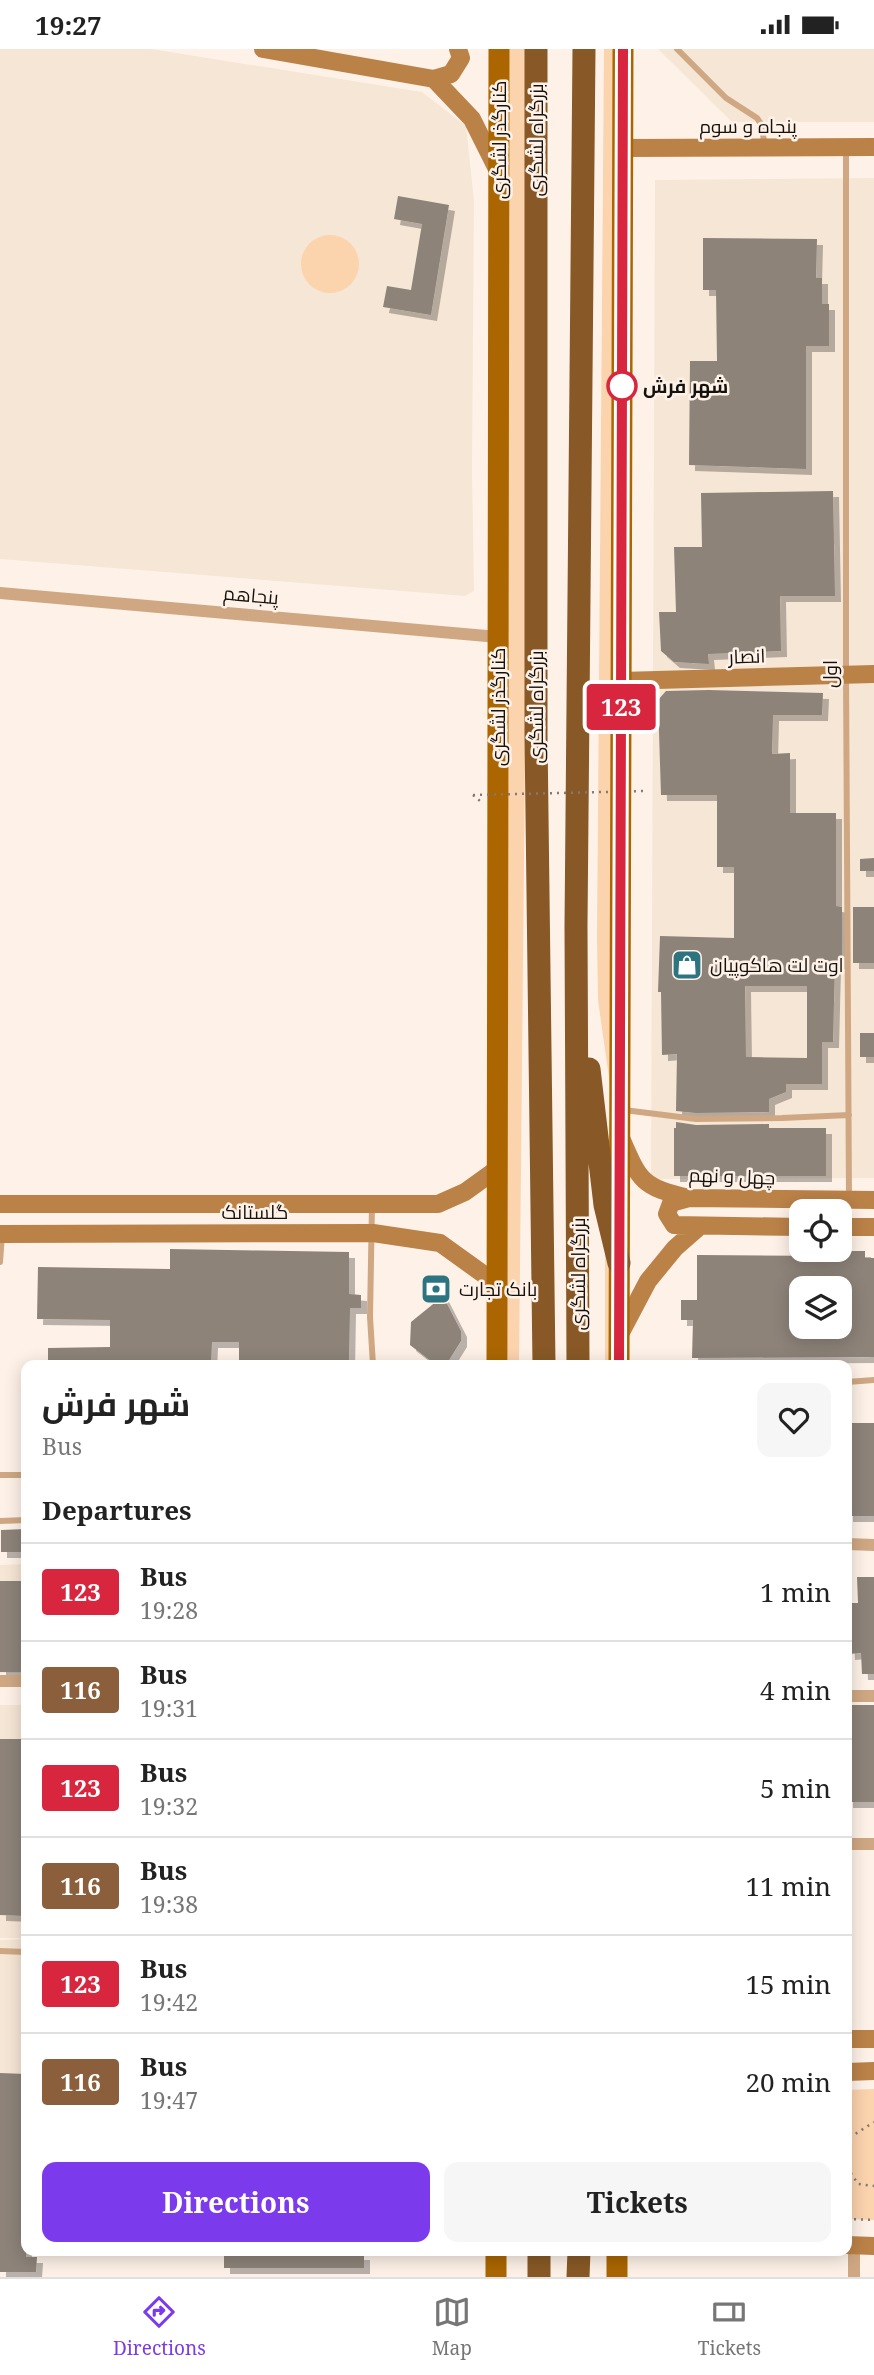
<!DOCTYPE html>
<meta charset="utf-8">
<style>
:root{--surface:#fff;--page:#f6f6f6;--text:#222;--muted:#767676;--line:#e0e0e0;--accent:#7c3aed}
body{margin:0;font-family:"Noto Serif",Cairo,serif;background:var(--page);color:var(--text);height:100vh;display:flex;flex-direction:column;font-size:26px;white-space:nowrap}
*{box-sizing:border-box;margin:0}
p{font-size:23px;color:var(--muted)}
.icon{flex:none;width:38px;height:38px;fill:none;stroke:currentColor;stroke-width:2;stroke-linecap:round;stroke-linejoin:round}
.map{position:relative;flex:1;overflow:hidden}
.drawer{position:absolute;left:21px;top:1311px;width:831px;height:896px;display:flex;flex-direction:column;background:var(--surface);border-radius:14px;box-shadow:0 4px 18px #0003}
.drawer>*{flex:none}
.badge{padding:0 14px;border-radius:5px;font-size:24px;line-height:46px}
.tools{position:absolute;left:789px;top:1150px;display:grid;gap:14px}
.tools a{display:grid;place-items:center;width:63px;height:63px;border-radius:14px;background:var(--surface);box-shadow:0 4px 18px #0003;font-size:35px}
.map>.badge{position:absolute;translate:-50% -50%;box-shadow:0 0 0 4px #fff}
h2{padding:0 21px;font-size:26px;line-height:63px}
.round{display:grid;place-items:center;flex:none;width:74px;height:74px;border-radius:14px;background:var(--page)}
.overview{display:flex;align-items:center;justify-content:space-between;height:119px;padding:0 21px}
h1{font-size:33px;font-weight:700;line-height:52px}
.cta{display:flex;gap:14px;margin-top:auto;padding:14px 21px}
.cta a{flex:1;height:80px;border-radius:14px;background:var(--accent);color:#fff;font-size:28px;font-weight:700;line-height:80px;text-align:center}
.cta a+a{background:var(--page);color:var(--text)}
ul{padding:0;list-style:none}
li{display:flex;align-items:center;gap:21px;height:98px;padding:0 21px;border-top:2px solid var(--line)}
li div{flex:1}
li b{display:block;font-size:26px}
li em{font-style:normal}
li .badge{min-width:77px;font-weight:700;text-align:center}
.status{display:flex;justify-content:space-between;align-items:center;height:49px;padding:0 35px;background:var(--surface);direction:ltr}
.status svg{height:19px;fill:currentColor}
.tabs{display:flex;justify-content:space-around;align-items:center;height:98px;border-top:2px solid var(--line);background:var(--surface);font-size:19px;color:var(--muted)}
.tabs a{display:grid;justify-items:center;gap:4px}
.tabs .selected{color:var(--accent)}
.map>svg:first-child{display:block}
.built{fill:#f6e6d5}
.green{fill:#fbd3ad}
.building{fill:#8d8379;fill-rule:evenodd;filter:url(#shadow)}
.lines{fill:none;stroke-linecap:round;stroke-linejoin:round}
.path{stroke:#827a73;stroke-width:2.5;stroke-dasharray:2 5;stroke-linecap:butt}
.lane{stroke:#cfa883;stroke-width:6}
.street{stroke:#cfa883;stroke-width:12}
.secondary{stroke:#bb8248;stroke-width:18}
.primary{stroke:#ab6602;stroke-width:21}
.highway{stroke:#885926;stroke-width:23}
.path-bridge{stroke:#827a73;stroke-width:2.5;stroke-dasharray:2 5;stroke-linecap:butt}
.line-casing{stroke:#fff;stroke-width:16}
.line{stroke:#d7263d;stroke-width:10}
.stop-dot{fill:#fff;stroke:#d7263d;stroke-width:3.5}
.labels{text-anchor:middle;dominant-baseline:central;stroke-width:5;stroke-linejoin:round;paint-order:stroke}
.street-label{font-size:19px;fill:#15110d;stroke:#fef2e8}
.stop-label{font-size:19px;font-weight:bold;fill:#15110d;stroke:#fef2e8;text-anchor:start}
.poi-label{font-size:19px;fill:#15110d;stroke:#fef2e8;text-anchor:start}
</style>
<div class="status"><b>19:27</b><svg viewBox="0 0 49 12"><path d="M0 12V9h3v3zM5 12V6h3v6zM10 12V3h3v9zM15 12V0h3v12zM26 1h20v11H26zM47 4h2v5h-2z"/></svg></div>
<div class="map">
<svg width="874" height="2228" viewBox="0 0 874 2228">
<defs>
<filter id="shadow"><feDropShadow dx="6" dy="6" stdDeviation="0" flood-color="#0004"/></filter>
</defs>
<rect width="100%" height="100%" fill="#fef2e8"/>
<path class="built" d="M 0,0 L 151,0 L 422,43 L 466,77 L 474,152 L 472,422 L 474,542 L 465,547 L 0,510 Z
M 658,0 L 874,0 L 874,73 L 732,73 Z
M 874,129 L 874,1129 L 651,1130 L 655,131 Z
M 26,1515 L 26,1624 L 0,1624 L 0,1516 Z
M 0,1656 L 26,1656 L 26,1889 L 0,1889 Z
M 26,1890 L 26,2075 L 0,2076 L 0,1891 Z"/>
<path class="green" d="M 508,0 L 527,0 L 526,611 L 519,1316 L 508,1316 Z
M 604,0 L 615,0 L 613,1057 L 598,951 L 597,888 Z
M301 215a29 29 0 1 1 58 0a29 29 0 1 1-58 0Z
M 605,1174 L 622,1316 L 605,1316 Z
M 874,2040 L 874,2171 L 847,2170 L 847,2041 Z"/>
<path class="building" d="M 398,147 L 449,156 L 431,266 L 383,258 L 387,237 L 411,241 L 422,175 L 394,170 Z
M 703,189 L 817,190 L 816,229 L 822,229 L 822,255 L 829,255 L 829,297 L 806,297 L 806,420 L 689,416 L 690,312 L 717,312 L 716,241 L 703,241 Z
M 833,442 L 835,547 L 780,547 L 781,602 L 708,605 L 709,615 L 674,613 L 661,602 L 659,563 L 676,563 L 674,498 L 702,498 L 701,444 Z
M 709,641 L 823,644 L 822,666 L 773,666 L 772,705 L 790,704 L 790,764 L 836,764 L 836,857 L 842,858 L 842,914 L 835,914 L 833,993 L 822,993 L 822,1035 L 786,1035 L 786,1043 L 769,1050 L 769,1063 L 696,1064 L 676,1062 L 677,1005 L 662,1006 L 661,943 L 658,943 L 660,887 L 734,889 L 734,818 L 717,818 L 717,746 L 661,746 L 658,651 L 666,642 ZM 745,937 L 807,937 L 807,1009 L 746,1008 Z
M 874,809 L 874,822 L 860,822 L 860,810 Z
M 853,858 L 874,858 L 874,914 L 853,914 Z
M 860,984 L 874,984 L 874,1008 L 860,1008 Z
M 676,1073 L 696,1076 L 769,1075 L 769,1079 L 826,1079 L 826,1127 L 674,1127 L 674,1079 L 676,1079 Z
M 170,1200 L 349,1203 L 349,1245 L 361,1246 L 361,1259 L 350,1259 L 349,1315 L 239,1313 L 239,1293 L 212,1293 L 211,1316 L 48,1316 L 48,1299 L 110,1298 L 110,1271 L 37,1270 L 38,1218 L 170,1220 Z
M 843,1202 L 865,1202 L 865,1209 L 874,1209 L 874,1308 L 692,1309 L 693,1271 L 681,1271 L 681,1251 L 697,1251 L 697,1206 L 843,1207 ZM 802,1239 L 840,1239 L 840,1278 L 802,1278 Z
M 443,1247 L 461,1282 L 461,1292 L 446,1316 L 436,1316 L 410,1296 L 411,1273 Z
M 847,1374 L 874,1374 L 874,1467 L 847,1467 Z
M 26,1480 L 26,1503 L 1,1503 L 1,1481 Z
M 857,1528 L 874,1528 L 874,1625 L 862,1625 L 861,1604 L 849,1605 L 847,1554 L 858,1554 Z
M 0,1532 L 26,1532 L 26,1623 L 0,1623 Z
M 847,1656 L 874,1656 L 874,1753 L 847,1753 Z
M 0,1690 L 26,1690 L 26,1867 L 0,1866 Z
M 0,2024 L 26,2025 L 26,2208 L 37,2208 L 36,2223 L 0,2223 Z
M 224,2205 L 364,2205 L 364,2219 L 224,2219 Z"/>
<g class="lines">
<path class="path" d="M 473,746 L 480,752
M 847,2109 L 849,2089 L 874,2073
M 847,2118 L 858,2135 L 874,2137
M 847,2170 L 874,2171"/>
<path class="lane" d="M 677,0 L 726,49 L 757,69 L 761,75 L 765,97
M 846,99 L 846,625 L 849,1149
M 624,1061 L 696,1070 L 782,1069 L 849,1066
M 372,1156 L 370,1268 L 373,1316
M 0,1213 L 2,1186
M 847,1333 L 874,1331
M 0,1426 L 26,1426
M 0,1472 L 26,1471
M 0,1902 L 26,1903"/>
<path class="street" d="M 0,544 L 498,588
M 847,1495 L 874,1496
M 0,1632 L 26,1632
M 847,1647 L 874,1647
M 847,1795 L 874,1795
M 854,2196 L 854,2228"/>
<path class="secondary" d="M 263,0 L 434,30 L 472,70 L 498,122
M 434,30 L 451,25 L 461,9 L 458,0
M 622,99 L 874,98
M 621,632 L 874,625
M 621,1089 C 640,1133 642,1138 689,1149 L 874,1151
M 689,1149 L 671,1154 L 667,1165 L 674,1176 L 802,1178
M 0,1155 L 438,1155 L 465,1143 L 497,1120
M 840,1178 L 874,1178
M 0,1185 L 373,1184 L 440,1194 L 497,1235
M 619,1287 L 648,1232 L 675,1199 L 699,1178
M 847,1990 L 874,1990
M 847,2023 L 874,2022
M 847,2196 L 874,2197"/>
<path class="primary" d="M 497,1316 L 499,0
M 619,1316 L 623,0
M 496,2228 L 496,2202
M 617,2228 L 617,2202"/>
<path class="highway" d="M 536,0 L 536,687 L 544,1316
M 589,1020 L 605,1156 L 619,1214
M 578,1316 L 576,877 L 584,0
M 539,2228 L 539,2202
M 578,2228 L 579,2202"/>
<path class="path-bridge" d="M 473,746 L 646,742"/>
</g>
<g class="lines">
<g class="line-casing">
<path id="line" d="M 619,1316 L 623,0"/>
</g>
<use href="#line" class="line"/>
</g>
<defs>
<g id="shop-square" transform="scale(1.575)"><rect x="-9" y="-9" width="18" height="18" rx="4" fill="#2d7481" stroke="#fef2e8"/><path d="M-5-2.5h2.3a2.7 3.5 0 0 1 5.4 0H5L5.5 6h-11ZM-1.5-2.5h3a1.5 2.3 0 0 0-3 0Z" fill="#fff"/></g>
<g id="bank-square" transform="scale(1.575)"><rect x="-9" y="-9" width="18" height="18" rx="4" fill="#2d7481" stroke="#fef2e8"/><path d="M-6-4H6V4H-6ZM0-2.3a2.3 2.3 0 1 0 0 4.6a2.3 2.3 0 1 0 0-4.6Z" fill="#fff"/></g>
</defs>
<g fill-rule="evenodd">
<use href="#shop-square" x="687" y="916"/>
<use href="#bank-square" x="436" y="1240"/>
</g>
<circle class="stop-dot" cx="622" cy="337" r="14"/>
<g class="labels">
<g class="street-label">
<text x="748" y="77">پنجاه و سوم</text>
<text transform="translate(499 91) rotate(-90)">کنارگذر لشگری</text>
<text transform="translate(536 91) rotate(-90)">بزرگراه لشگری</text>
<text transform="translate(251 546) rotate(5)">پنجاهم</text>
<text transform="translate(747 607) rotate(-2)">انصار</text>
<text transform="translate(830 625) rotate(-90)">اول</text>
<text transform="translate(498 658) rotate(-90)">کنارگذر لشگری</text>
<text transform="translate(536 658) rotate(-90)">بزرگراه لشگری</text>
<text transform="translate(732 1127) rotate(2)">چهل و نهم</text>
<text x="255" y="1163">گلستانک</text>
<text transform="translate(578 1225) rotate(-90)">بزرگراه لشگری</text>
</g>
<g class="stop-label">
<text x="643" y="337">شهر فرش</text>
</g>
<g class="poi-label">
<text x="710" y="916">اوت لت هاکوپیان</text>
<text x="459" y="1240">بانک تجارت</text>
</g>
</g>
</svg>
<div class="tools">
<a><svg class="icon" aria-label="locate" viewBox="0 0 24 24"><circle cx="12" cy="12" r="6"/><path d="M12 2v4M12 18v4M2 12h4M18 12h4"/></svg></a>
<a><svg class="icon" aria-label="layers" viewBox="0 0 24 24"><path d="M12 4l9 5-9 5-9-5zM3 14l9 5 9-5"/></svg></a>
</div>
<b class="badge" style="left:621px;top:658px;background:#d7263d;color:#fff">123</b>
<section class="drawer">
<div class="overview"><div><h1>شهر فرش</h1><p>Bus</p></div><a class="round"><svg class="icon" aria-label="heart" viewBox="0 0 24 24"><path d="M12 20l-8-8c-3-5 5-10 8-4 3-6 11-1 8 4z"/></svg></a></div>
<h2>Departures</h2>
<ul>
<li><span class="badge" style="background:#d7263d;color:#fff">123</span><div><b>Bus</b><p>19:28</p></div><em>1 min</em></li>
<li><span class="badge" style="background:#8b5e3c;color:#fff">116</span><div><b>Bus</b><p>19:31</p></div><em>4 min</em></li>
<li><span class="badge" style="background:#d7263d;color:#fff">123</span><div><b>Bus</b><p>19:32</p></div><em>5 min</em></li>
<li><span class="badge" style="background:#8b5e3c;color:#fff">116</span><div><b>Bus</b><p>19:38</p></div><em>11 min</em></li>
<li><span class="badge" style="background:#d7263d;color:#fff">123</span><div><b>Bus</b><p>19:42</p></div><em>15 min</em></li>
<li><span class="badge" style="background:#8b5e3c;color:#fff">116</span><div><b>Bus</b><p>19:47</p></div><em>20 min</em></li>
</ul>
<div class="cta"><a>Directions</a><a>Tickets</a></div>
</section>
</div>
<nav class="tabs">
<a class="selected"><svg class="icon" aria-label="directions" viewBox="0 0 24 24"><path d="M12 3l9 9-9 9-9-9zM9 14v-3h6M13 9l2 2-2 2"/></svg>Directions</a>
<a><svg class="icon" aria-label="map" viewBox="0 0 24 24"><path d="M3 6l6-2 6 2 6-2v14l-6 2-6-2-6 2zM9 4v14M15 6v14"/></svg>Map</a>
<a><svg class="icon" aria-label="tickets" viewBox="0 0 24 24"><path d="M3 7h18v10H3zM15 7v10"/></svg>Tickets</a>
</nav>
